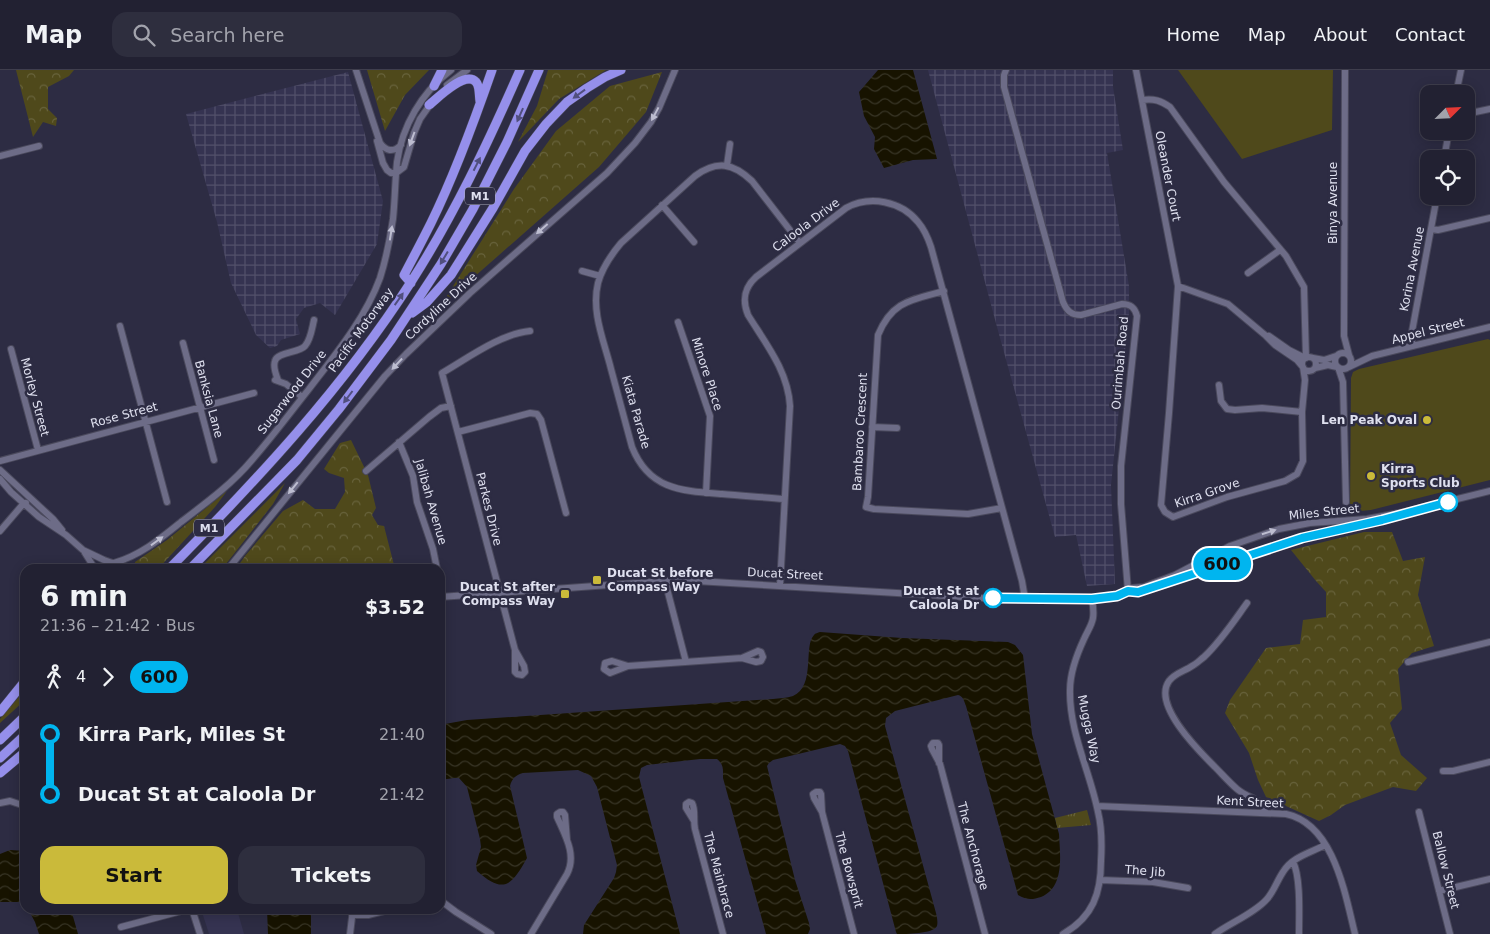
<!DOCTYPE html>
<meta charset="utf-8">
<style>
:root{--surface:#222132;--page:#2e2e3e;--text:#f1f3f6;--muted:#a2a3ac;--line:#3f3e4d;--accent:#caba3a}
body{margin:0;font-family:"DejaVu Sans",sans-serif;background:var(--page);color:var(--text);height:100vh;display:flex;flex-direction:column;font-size:19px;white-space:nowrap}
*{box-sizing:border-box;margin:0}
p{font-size:16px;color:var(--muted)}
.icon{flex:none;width:28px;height:28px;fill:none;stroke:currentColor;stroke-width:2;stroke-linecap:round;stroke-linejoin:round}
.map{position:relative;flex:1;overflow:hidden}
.details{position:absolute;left:20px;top:494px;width:425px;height:350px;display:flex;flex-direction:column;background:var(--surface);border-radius:15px;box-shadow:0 2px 12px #0003,0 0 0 1px var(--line)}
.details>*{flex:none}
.badge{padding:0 10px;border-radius:16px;font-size:18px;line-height:32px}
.needle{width:32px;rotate:66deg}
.buttons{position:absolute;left:1420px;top:15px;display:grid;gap:10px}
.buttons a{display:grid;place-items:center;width:55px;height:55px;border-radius:10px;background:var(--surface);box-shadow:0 2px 12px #0003,0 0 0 1px var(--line);font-size:25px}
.map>.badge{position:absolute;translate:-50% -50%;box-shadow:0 0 0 2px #fff}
.legs{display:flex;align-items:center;gap:8px;height:55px;padding:0 20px;font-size:16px}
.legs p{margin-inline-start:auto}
.overview{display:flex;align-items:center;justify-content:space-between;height:85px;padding:0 20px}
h1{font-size:28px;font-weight:700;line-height:38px}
.button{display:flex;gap:10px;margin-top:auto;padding:10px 20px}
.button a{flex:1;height:58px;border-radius:15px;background:var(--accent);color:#111;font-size:20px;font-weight:700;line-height:58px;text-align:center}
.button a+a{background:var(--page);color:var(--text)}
ul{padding:0 20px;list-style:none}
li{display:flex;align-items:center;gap:18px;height:60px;font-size:19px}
li i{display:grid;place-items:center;width:8px;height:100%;margin:0 6px;background:currentColor}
li i::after{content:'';width:12px;height:12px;margin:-6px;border:4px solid;border-radius:50%;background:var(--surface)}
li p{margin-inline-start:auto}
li:first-child i{background:linear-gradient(#0000 50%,currentColor 0)}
li:last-child i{background:linear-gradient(currentColor 50%,#0000 0)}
header{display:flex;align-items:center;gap:30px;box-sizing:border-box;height:70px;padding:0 25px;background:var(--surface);border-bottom:1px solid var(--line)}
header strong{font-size:24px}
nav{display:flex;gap:28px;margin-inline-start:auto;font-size:18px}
.search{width:350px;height:45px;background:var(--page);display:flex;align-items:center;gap:12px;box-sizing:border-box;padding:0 18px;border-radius:15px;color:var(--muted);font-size:19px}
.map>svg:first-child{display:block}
.built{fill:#353351}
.industrial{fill:url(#industrial-grid)}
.forest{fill:url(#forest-crowns)}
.park{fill:url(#park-tufts)}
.pitch{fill:#4f491b}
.water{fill:url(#water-waves)}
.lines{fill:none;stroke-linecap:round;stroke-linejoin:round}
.minor-casing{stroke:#4a495c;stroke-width:8}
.highway-casing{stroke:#4a495c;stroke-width:10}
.minor{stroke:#6d6c87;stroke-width:6}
.highway{stroke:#958feb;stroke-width:9}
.oneway{fill:#514f7e}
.oneway2{fill:#bdbdd0}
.line-1-casing{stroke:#fff;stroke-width:11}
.line-1{stroke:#00b5ef;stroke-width:8}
.poi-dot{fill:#caba3a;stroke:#2d2c43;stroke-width:2}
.stop-1-dot{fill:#fff;stroke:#00b5ef;stroke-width:2.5}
.labels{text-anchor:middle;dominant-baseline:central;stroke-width:5;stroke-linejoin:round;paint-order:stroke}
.shield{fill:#2d2c43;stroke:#aab;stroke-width:1}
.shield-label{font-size:11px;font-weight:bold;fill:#dfe0ef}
.street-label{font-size:12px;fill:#dfe0ef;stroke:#2d2c43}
.poi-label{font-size:12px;font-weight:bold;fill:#dfe0ef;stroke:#2d2c43;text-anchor:end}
.stop-label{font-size:12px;font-weight:bold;fill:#dfe0ef;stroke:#2d2c43;text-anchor:end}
</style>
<header>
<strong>Map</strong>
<div class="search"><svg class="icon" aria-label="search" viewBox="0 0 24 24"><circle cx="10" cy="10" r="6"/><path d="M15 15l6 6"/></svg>Search here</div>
<nav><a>Home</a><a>Map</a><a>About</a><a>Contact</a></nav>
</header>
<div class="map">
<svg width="1490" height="864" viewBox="0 0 1490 864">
<defs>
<pattern id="industrial-grid" width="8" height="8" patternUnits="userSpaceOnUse" patternTransform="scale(1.25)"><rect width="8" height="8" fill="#353351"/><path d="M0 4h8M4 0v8" fill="none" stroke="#52506a"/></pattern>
<pattern id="forest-crowns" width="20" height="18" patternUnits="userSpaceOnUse" patternTransform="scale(1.25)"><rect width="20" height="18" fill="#4f491b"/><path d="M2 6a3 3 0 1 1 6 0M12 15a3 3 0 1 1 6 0" fill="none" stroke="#68633c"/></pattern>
<pattern id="park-tufts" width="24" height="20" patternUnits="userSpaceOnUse" patternTransform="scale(1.25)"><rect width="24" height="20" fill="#4f491b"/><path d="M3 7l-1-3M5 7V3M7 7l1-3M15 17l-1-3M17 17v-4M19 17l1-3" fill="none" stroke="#68633c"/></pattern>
<pattern id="water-waves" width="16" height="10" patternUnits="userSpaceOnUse" patternTransform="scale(1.25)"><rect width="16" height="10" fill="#171300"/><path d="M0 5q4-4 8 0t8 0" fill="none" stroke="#383526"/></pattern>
</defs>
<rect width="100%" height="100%" fill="#2d2c43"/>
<path class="built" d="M 201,839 L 237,839 L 244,864 L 209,864 Z"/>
<path class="industrial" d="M 928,0 L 1113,0 L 1113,17 L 1123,80 L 1107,83 L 1129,216 L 1129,243 L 1111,415 L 1115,514 L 1087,516 L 1076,465 L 1055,467 L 997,257 Z
M 348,2 L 383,131 L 377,174 L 335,245 L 320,233 L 304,238 L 296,249 L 300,264 L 281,270 L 277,276 L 270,278 L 256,265 L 231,213 L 217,152 L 186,44 Z"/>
<path class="forest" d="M 16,0 L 74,0 L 69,6 L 48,17 L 48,39 L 57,48 L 56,56 L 43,52 L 33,67 Z
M 367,0 L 429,0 L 405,25 L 385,61 Z
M 548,0 L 606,0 L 559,29 L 518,72 L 537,36 Z
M 662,2 L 646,42 L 599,97 L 440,237 L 514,119 L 556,61 L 610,16 Z
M 351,370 L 368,405 L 376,438 L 372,445 L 378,455 L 384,456 L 394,495 L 389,499 L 236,499 L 245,486 L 283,441 L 303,430 L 315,439 L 335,439 L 345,422 L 344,408 L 329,403 L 324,399 L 340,373 Z
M 285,413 L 273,434 L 222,499 L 199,499 Z
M 227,421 L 215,437 L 158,499 L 136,499 L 135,492 L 167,470 Z
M 1364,462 L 1392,462 L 1403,491 L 1425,487 L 1418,525 L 1434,576 L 1412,583 L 1398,599 L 1402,639 L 1390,653 L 1401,685 L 1427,708 L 1416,721 L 1393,717 L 1345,735 L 1331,745 L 1319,751 L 1266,727 L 1258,710 L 1249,683 L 1225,643 L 1230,630 L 1266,578 L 1300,574 L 1303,550 L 1326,547 L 1326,522 L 1316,511 L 1291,480 Z
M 25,620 L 25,630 L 0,653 L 0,649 Z"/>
<path class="park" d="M 1087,740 L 1091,755 L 1057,758 L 1055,748 Z"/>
<path class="pitch" d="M 1178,0 L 1333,0 L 1332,60 L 1242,89 Z
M 1488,269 L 1490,270 L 1490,410 L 1371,440 L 1350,442 L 1351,308 L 1353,302 L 1359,299 Z"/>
<path class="water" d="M 878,0 L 913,0 L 937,89 L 913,90 L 884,98 L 874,79 L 875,67 L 864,46 L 859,22 Z
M 820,562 L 902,568 L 1008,572 L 1015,575 L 1023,585 L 1032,664 L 1059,764 C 1060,785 1065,817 1041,827 C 1032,830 1026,830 1018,825 L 966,636 C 964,631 963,626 958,625 L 895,641 L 886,648 L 885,656 L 936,843 C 937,847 938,852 937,856 C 933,864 906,864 897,864 L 896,862 L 848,681 L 845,676 L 840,674 L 773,690 L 769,693 L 767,696 L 795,810 L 809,853 L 810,859 L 808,864 L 766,864 L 723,708 C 723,699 724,695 717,689 L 700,689 L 647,695 L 641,698 L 639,707 L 680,864 L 583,864 L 584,855 L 614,808 L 616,802 L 617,795 L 597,717 L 591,706 L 578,700 L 523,703 C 516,705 512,708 510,716 L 527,788 C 512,815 504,825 477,801 L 476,795 L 481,777 L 480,769 L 467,717 L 459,708 L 454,708 L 440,710 L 440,656 L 445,654 L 467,650 L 773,629 C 779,628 787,628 793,626 C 816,616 803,576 814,565 C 815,563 818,563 820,562 Z
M 10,780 L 25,781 L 25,835 L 19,832 L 0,832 L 0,784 Z
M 28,839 L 73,839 L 72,843 L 78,864 L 39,864 L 35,852 Z
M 267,839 L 311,839 L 311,864 L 268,864 Z"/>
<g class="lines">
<g class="minor-casing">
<path id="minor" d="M 356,0 L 380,73 C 386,81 393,83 401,75
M 1006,0 L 1004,5 L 1004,17 L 1063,232 C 1067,241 1071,245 1081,245 L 1122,234 C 1131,234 1135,238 1137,246 L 1121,396 L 1121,434 L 1128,521
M 1136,0 L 1178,216 L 1169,343 L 1161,435 L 1165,442 L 1173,447 L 1227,427 L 1285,411 L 1297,404 L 1303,391 L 1302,342 L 1305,310 L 1303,297
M 1345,0 L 1344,266 L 1349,285
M 447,15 L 467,0
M 1456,24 L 1461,0
M 1142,30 C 1154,28 1161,31 1170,37 L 1224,112 L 1286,186 L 1304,217 L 1306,288
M 1466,44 L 1490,39
M 377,71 L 383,93 L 387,100 L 391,103 L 396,103
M 0,86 L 39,76
M 1444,89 L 1449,61
M 727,95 L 730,74
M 396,103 L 404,97 L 414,63 L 420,49 L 432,32
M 662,135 L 694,172
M 1431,159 L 1438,160 L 1490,148
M 582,201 L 600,206
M 1248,203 L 1280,180
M 1178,216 L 1228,234 L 1265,265 L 1275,275 L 1297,290 L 1302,296
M 944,221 C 911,230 892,231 878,265 L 868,427 L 866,437 L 874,439 L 968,444 L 1002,438
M 678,252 L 710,346 L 706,423
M 120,256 L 167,432
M 1269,266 L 1289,280 L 1305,288
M 183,273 L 214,390
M 1413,276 L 1411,267 L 1437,126
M 11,279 L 38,380
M1335 291a8 8 0 1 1 16 0a8 8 0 1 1-16 0Z
M1302 294a7 7 0 1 1 14 0a7 7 0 1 1-14 0Z
M 1313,288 L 1324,290 L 1336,286
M 1338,297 L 1343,312 L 1346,432
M 1349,297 L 1372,286 L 1490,257
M 1315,298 L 1328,295 L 1337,297
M 275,310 L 286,314 L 302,327
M 278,310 C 276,305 273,296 275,291 C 277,282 299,283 305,276 C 311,269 312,258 314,250
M 1219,315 L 1221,331 L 1227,339 L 1235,340 L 1262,338 L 1302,342
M 872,357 L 897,358
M 458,362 L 530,343 L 537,344 L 541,350 L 566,443
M 399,372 L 413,406 L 417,432 L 433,479 L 437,499
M 0,391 L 254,323
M 0,400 L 53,449 L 62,460
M 366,401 L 429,347 L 441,338 L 451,336
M 0,409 L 11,422 L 39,447 L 66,465 L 83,480 L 104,490 L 118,495 L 122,499
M 784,429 C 764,427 743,426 722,424 C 682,421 649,420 632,377 C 625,351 618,325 611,299 C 604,271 591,242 598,213 C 602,198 611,185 621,173 L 695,106 C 717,90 733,93 752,111 L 800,173
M 0,461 L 24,433 L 26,433
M 85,483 L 95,499
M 114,493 C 141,485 160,469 181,452 C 206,433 232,414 252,390 C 272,367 290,343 309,319 C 335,285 365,249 380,208 C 386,189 390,169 393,149 C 395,130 395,111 397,92 C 402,56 422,22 451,0
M 102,499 L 112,493
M 228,499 L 354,344 L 385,306 L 406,284 L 470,223 L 607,103 L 635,73 L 651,52 L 659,38 L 675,0
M 665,511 L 686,592
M 1162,514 L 1302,468 L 1378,451
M 780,515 L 790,336 C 788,301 766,274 748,245 C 742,230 744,218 756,207 L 846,138 C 870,125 901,131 918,152 C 924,159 928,168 931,177 L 1022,511 L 1025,529
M 440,519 L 441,527
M 1128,521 L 1136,523 L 1148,519
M 440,527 L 679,510 L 981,528 L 1092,529 L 1117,526 L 1132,518 L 1144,517 L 1154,513 L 1175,505 L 1230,476 L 1279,459 L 1310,453 L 1367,449 L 1405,442 L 1490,421
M 1247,533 C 1234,551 1221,571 1204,587 C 1200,590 1196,594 1192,596 C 1185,601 1175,603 1169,611 C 1152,635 1199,681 1215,697 C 1222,704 1229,712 1237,719 C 1245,726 1255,728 1263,734 L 1265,737 L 1264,743
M 515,580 L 515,602 L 517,604 L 522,605 L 525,602 L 524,596 L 515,580 L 442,303 C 468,288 500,264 530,261
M 1408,592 L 1490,572
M 628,596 L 612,591 L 605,593 L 604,599 L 610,603 L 628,596 L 742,588 L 756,592 L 761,591 L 763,587 L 761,582 L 758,581 L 742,588
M 939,693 L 939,675 L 938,673 L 933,673 L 931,676 L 932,679 L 940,694 L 985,864
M 1443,701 L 1453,701 L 1490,692
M 0,733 L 10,731 L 25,736
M 1097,736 L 1286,744 C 1334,754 1345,824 1355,864
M 822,742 L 814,728 L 813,724 L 816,722 L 820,722 L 821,724 L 822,742 L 854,864
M 1419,742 L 1450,864
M 694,751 L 686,738 L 686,734 L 689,732 L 692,733 C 696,740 693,750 695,759 L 723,864
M 1293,792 C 1301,807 1299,846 1299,864
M 1100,810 L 1153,812 L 1188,818
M 1439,821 L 1490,809
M 440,830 L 456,842 L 491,864
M 192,839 L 200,864
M 352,845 L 368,845 L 392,839
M 121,857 L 189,839
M 350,864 L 353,839
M 531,864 L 567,804 C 577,785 565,765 557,747 L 557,744 L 560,742 L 563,742 L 565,745 L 567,770
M 1063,864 C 1093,847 1101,823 1101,791 C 1102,774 1102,758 1098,742 C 1090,701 1069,662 1070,620 C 1070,603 1077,584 1084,569 C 1087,562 1092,555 1093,548 C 1094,542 1093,535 1092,529
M 1215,864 C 1230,853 1255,843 1267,829 C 1274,821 1277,811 1283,802 C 1292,787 1310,783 1325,775"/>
</g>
<g class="highway-casing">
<path id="highway" d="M 434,16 L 442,0
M 429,35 C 438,28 465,0 476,12 C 480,16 479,26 480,31
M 411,213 L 404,205 C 413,188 422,171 431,153 C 455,104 474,52 492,0
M 412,243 L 427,232 L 451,205 L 493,138 L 525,81 L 546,54 L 567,32 L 587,18 L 605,7 L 621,0
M 169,499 C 257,410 343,318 411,212 C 454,145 488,73 520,0
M 190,499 L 297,390 L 339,339 L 391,270 L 441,194 L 473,139 L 507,72 L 539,0
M 0,642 L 25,611
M 0,670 L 25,646
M 0,688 L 25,665
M 0,703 L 25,682"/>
</g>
<use href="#minor" class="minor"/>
<use href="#highway" class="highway"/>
</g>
<defs><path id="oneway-solid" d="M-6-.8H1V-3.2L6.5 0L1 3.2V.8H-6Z" transform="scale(1.25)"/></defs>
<g class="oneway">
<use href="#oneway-solid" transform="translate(579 24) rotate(144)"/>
<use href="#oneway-solid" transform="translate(520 45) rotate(114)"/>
<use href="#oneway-solid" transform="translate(477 94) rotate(-63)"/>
<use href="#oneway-solid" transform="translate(444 188) rotate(121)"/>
<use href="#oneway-solid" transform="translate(399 229) rotate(-55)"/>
<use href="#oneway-solid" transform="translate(348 327) rotate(127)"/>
</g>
<g class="oneway2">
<use href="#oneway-solid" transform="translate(655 44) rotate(118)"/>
<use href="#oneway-solid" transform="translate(412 69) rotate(110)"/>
<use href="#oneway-solid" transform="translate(542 159) rotate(139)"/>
<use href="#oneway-solid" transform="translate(391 163) rotate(-81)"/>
<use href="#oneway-solid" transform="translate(397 294) rotate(133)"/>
<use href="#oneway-solid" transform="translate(293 418) rotate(129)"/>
<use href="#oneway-solid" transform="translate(1269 462) rotate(-18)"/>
<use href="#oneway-solid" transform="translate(157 471) rotate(-36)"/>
</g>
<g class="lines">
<g class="line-1-casing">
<path id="line-1" d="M 993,528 L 1092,529 L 1117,526 L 1128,521 L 1138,522 L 1302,468 L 1382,450 L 1448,432"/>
</g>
<use href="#line-1" class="line-1"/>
</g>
<g class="poi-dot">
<circle cx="1427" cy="350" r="5"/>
<circle cx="1371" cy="406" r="5"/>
<rect x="592" y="505" width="10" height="10" rx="2.5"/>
<rect x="560" y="519" width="10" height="10" rx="2.5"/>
</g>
<g class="stop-1-dot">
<circle cx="1448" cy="432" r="9"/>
<circle cx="993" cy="528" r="9"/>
</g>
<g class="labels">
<g class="shield">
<rect x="465" y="117.5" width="30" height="17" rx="4"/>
<rect x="194" y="449.5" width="30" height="17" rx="4"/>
</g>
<g class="shield-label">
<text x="480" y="126">M1</text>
<text x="209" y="458">M1</text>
</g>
<g class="street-label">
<text transform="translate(1168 106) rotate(79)">Oleander Court</text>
<text transform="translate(1333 133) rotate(-90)">Binya Avenue</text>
<text transform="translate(806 155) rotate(-37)">Caloola Drive</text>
<text transform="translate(1412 199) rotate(-79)">Korina Avenue</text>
<text transform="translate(441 236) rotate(-43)">Cordyline Drive</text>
<text transform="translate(361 260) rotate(-54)">Pacific Motorway</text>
<text transform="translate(1428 261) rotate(-14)">Appel Street</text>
<text transform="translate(1120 293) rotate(-85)">Ourimbah Road</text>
<text transform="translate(707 304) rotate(72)">Minore Place</text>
<text transform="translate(292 322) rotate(-52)">Sugarwood Drive</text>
<text transform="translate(35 327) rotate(75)">Morley Street</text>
<text transform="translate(209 329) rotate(75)">Banksia Lane</text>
<text transform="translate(636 342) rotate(74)">Kiata Parade</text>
<text transform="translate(124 345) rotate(-15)">Rose Street</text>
<text transform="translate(860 362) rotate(-87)">Bambaroo Crescent</text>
<text transform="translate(1207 423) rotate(-19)">Kirra Grove</text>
<text transform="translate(431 432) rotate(74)">Jalibah Avenue</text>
<text transform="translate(489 439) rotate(76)">Parkes Drive</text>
<text transform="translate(1324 442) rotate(-6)">Miles Street</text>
<text transform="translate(785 504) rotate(3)">Ducat Street</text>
<text transform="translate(1089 659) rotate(78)">Mugga Way</text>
<text transform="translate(1250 732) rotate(3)">Kent Street</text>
<text transform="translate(973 776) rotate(75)">The Anchorage</text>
<text transform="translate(849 800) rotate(75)">The Bowsprit</text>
<text transform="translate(1446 800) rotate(76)">Ballow Street</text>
<text transform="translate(1145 801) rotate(4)">The Jib</text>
<text transform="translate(719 805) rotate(75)">The Mainbrace</text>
</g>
<g class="poi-label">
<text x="1417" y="350">Len Peak Oval</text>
<text x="1381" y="399" text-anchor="start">Kirra<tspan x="1381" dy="14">Sports Club</tspan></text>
<text x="607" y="503" text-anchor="start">Ducat St before<tspan x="607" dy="14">Compass Way</tspan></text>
<text x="555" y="517">Ducat St after<tspan x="555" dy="14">Compass Way</tspan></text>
</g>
<g class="stop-label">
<text x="979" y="521">Ducat St at<tspan x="979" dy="14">Caloola Dr</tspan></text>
</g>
</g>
</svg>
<div class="buttons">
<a><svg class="needle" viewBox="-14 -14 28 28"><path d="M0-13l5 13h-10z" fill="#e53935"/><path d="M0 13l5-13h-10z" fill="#a2a3ac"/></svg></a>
<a><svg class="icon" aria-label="locate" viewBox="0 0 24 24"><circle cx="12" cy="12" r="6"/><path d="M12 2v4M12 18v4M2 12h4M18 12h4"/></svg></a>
</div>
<b class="badge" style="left:1222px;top:494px;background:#00b5ef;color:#111">600</b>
<section class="details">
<div class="overview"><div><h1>6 min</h1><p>21:36 – 21:42 · Bus</p></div><b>$3.52</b></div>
<div class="legs"><svg class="icon" aria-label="walk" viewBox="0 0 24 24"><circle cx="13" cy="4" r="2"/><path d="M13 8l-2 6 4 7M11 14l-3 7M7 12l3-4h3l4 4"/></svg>4<svg class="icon" aria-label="forward" viewBox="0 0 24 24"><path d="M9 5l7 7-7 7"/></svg><b class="badge" style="background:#00b5ef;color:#111">600</b></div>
<ul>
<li><i style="color:#00b5ef"></i><b>Kirra Park, Miles St</b><p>21:40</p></li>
<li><i style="color:#00b5ef"></i><b>Ducat St at Caloola Dr</b><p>21:42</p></li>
</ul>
<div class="button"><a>Start</a><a>Tickets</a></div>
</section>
</div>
